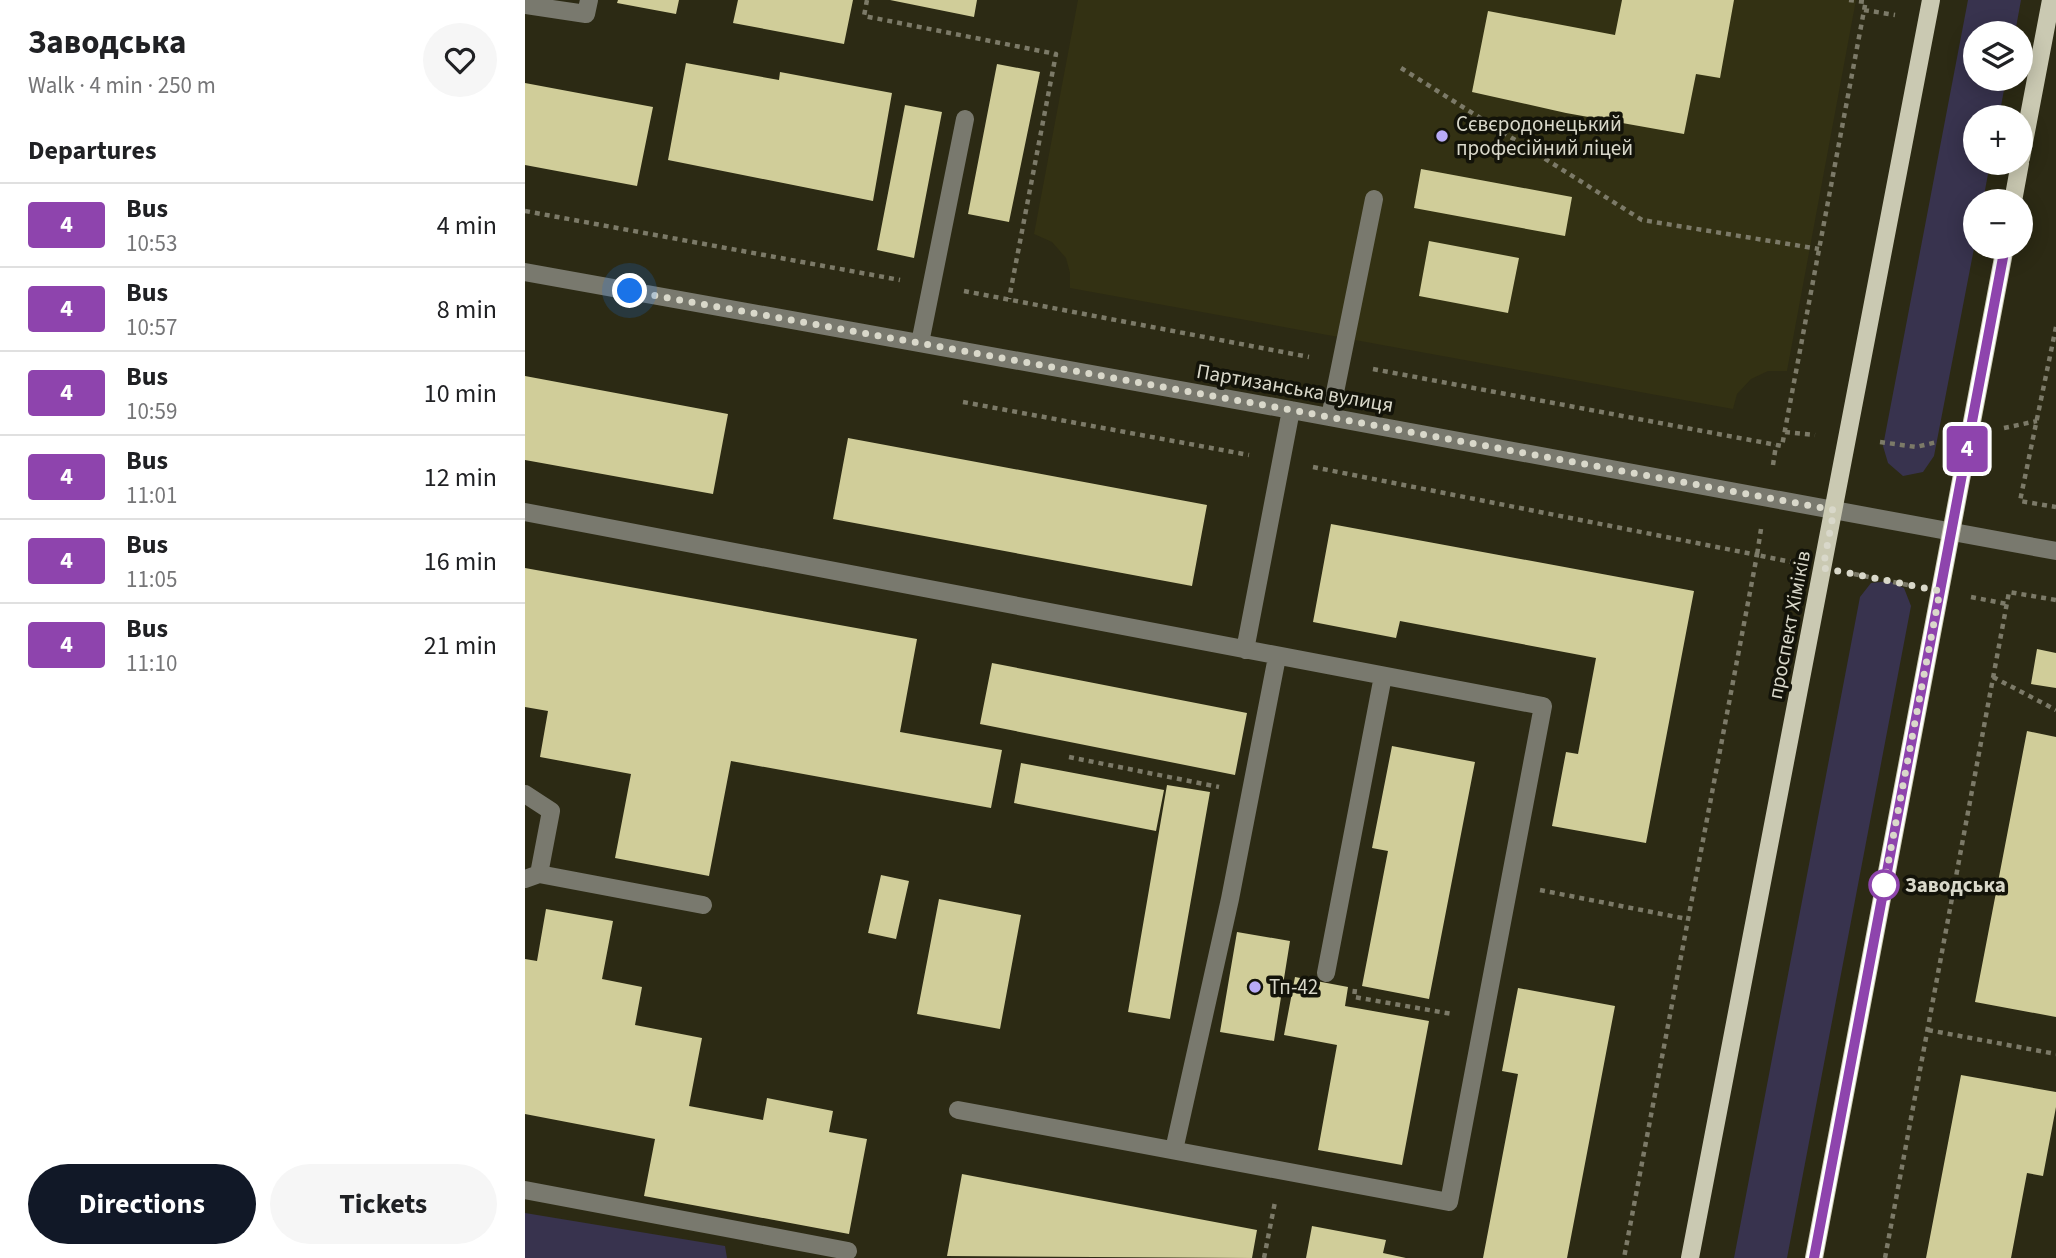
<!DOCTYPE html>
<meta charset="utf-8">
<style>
:root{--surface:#fff;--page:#f6f6f6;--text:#202124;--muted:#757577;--line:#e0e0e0;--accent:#111827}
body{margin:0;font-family:"Source Sans 3",sans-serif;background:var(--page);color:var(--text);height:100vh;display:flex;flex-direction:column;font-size:26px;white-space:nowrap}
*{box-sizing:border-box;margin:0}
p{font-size:23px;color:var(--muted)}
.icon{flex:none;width:38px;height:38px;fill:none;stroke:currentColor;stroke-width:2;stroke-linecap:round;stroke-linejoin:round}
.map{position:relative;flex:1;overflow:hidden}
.panel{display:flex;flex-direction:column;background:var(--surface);width:525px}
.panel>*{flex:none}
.badge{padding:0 14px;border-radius:5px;font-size:24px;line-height:46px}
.controls{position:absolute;left:1438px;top:21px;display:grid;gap:14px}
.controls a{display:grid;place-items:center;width:70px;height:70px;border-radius:50%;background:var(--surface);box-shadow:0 4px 18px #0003;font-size:35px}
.you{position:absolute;width:35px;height:35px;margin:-18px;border:5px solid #fff;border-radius:50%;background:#1a73e8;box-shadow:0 0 0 10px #1a73e833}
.map>.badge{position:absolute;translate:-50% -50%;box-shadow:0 0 0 4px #fff}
h2{padding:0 28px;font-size:26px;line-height:63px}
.round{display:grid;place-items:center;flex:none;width:74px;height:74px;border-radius:37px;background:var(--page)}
.summary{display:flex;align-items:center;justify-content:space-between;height:119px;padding:0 28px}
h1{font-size:33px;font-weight:700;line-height:52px}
.cta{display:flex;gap:14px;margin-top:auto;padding:14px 28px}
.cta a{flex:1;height:80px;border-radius:42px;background:var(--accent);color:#fff;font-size:28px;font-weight:700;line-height:80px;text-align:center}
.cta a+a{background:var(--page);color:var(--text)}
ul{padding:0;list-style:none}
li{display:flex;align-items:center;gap:21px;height:84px;padding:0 28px;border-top:2px solid var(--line)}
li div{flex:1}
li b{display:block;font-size:26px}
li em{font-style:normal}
li .badge{min-width:77px;font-weight:700;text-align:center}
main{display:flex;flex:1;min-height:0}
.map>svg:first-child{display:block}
.built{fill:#333113}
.green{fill:#38334e}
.building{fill:#d0cd99}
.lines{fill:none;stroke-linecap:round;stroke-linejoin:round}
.path{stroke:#7c7a68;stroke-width:4.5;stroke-dasharray:5 5;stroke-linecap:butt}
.minor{stroke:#79796e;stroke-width:18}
.major{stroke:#cac9b2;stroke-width:18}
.line-casing{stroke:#fff;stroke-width:16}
.line{stroke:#8e44ad;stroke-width:10}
.walk{stroke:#d9d8ca;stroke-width:7;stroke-dasharray:0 12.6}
.poi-dot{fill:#b8abf7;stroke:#131309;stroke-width:2.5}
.stop-dot{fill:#fff;stroke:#8e44ad;stroke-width:3.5}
.labels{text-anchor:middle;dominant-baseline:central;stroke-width:7;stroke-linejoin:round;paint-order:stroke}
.poi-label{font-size:21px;fill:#d9d8ca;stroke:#131309;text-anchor:start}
.street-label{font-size:21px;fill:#d9d8ca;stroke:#131309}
.stop-label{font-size:21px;font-weight:bold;fill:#d9d8ca;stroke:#131309;text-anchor:start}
</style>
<main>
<section class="panel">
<div class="summary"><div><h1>Заводська</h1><p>Walk · 4 min · 250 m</p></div><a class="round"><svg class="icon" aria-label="heart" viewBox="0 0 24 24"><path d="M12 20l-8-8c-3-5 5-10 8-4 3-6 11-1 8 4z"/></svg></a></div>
<h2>Departures</h2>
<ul>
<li><span class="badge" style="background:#8e44ad;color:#fff">4</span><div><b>Bus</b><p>10:53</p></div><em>4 min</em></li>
<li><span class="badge" style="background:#8e44ad;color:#fff">4</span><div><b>Bus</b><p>10:57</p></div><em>8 min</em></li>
<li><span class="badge" style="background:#8e44ad;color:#fff">4</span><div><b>Bus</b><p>10:59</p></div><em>10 min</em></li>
<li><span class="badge" style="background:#8e44ad;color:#fff">4</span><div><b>Bus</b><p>11:01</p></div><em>12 min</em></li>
<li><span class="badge" style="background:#8e44ad;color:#fff">4</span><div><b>Bus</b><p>11:05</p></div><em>16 min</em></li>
<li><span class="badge" style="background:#8e44ad;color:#fff">4</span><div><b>Bus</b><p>11:10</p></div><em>21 min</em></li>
</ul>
<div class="cta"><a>Directions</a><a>Tickets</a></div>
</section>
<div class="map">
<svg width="1531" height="1258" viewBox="0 0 1531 1258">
<rect width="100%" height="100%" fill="#2c2a14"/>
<path class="built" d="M 553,0 L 1331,0 L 1262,371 L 1243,371 L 1226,379 L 1212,394 L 1208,409 L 545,288 L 545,273 L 541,258 L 527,242 L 509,234 Z"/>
<path class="green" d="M 1443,0 L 1496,0 L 1490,33 L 1451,33 L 1451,79 L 1481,79 L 1474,117 L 1451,117 L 1451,163 L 1465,163 L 1458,201 L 1451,201 L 1451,238 L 1409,456 L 1398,472 L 1378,476 L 1363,463 L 1358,446 Z
M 1364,581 L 1379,588 L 1386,606 L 1262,1258 L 1209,1258 L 1335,597 L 1346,583 Z
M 0,1213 L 200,1246 L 202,1258 L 0,1258 Z"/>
<path class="building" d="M 93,0 L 154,0 L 151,14 L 92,3 Z
M 213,0 L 328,0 L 319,44 L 208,23 Z
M 365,0 L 452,0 L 449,17 Z
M 1097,0 L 1209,0 L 1195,78 L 1171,74 L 1159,134 L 1041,113 L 947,92 L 963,11 L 1090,35 Z
M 161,63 L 254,80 L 255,72 L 367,93 L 348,201 L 143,160 Z
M 472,64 L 515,72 L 484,222 L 443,214 Z
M 0,83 L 128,107 L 112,186 L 0,165 Z
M 380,105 L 417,112 L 389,258 L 352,250 Z
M 896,169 L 1047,197 L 1040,236 L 889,208 Z
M 904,241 L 994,258 L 983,313 L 894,296 Z
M 0,376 L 203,414 L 188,494 L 0,460 Z
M 323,438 L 682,505 L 667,586 L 308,519 Z
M 806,524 L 1169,591 L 1121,843 L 1027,826 L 1041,752 L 1053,754 L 1071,658 L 875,621 L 871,638 L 788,622 Z
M 0,568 L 392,639 L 375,732 L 477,750 L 466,808 L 206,761 L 184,876 L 90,858 L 106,774 L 15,757 L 23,711 L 0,707 Z
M 1512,649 L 1531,653 L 1531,688 L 1506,684 Z
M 467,663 L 722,713 L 710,775 L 455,724 Z
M 1502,731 L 1531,737 L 1531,1017 L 1450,1002 Z
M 867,746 L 950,762 L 904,999 L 837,986 L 863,851 L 847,848 Z
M 496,763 L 639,790 L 631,831 L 489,803 Z
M 642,785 L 685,792 L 645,1019 L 603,1012 Z
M 356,875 L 384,881 L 371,939 L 343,933 Z
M 414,899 L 496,915 L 475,1029 L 392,1014 Z
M 21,909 L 88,921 L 77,979 L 117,987 L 110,1025 L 177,1038 L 164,1106 L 238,1120 L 242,1098 L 308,1111 L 304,1132 L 342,1139 L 324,1234 L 119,1196 L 130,1139 L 0,1114 L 0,959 L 12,961 Z
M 712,932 L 765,941 L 749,1041 L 695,1032 Z
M 770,977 L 823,987 L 820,1006 L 904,1021 L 877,1165 L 793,1150 L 812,1045 L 759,1035 Z
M 993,988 L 1090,1006 L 1042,1258 L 958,1258 L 993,1074 L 977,1071 Z
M 1436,1075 L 1531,1092 L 1531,1107 L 1518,1176 L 1502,1173 L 1486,1258 L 1401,1258 Z
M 437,1174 L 732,1230 L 727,1258 L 422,1256 Z
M 787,1226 L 861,1240 L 858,1253 L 881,1258 L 781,1258 Z"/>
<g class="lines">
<path class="path" d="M 342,0 L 339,16 L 531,54 L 484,299
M 1324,0 L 1341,2
M 1339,10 L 1370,15
M 876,68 L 1117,220 L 1294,249
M 0,211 L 375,280
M 439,291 L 784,357
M 1531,327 L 1495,501 L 1531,507
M 848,369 L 1257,446 L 1341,0
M 438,402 L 724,455
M 1479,428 L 1512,421
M 1260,432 L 1290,435
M 1355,442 L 1391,447 L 1412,442
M 1248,465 L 1251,445
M 788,467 L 1232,555 L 1099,1258
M 1236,529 L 1232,555 L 1266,562
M 1329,574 L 1383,585
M 1446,597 L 1482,604
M 1468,677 L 1531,710
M 544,757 L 694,787
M 1015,890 L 1162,919
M 830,989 L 829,997 L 927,1014
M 1403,1030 L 1531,1054
M 739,1258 L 750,1202
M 1360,1258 L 1484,592 L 1531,600"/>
<path class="minor" d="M 0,5 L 61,14 L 64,0
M 0,272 L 766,410 L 1531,551
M 395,343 L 440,119
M 805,417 L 849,199
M 0,512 L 1018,706 L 924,1202 L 433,1110
M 720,650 L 766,410
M 0,794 L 26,811 L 14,874
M 0,879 L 14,874 L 178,905
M 801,973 L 858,676
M 649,1150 L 705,899 L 752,657
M 0,1190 L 323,1251"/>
<path class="major" d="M 1496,158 L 1526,0
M 1488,201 L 1495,163
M 1165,1258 L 1406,0
M 1289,1258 L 1480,247"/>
</g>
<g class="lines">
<g class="line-casing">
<path id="line" d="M 1289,1258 L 1480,247"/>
</g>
<use href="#line" class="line"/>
<path class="walk" d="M 105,291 L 766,410 L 1309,510 L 1298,568 L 1415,591 L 1359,885"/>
</g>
<g class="poi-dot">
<circle cx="917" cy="136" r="7"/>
<circle cx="730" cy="987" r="7"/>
</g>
<circle class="stop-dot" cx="1359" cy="885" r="14"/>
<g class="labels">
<g class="poi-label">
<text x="931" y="124">Сєвєродонецький<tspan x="931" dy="24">професійний ліцей</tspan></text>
<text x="744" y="987">Тп-42</text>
</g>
<g class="street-label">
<text transform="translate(770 388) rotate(10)">Партизанська вулиця</text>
<text transform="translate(1264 625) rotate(-79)">проспект Хіміків</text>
</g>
<g class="stop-label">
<text x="1380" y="885">Заводська</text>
</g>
</g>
</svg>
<div class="controls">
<a><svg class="icon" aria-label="layers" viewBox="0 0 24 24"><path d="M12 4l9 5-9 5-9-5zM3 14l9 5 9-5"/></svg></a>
<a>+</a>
<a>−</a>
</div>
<div class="you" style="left:105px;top:291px"></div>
<b class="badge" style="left:1442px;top:449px;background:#8e44ad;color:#fff">4</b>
</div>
</main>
